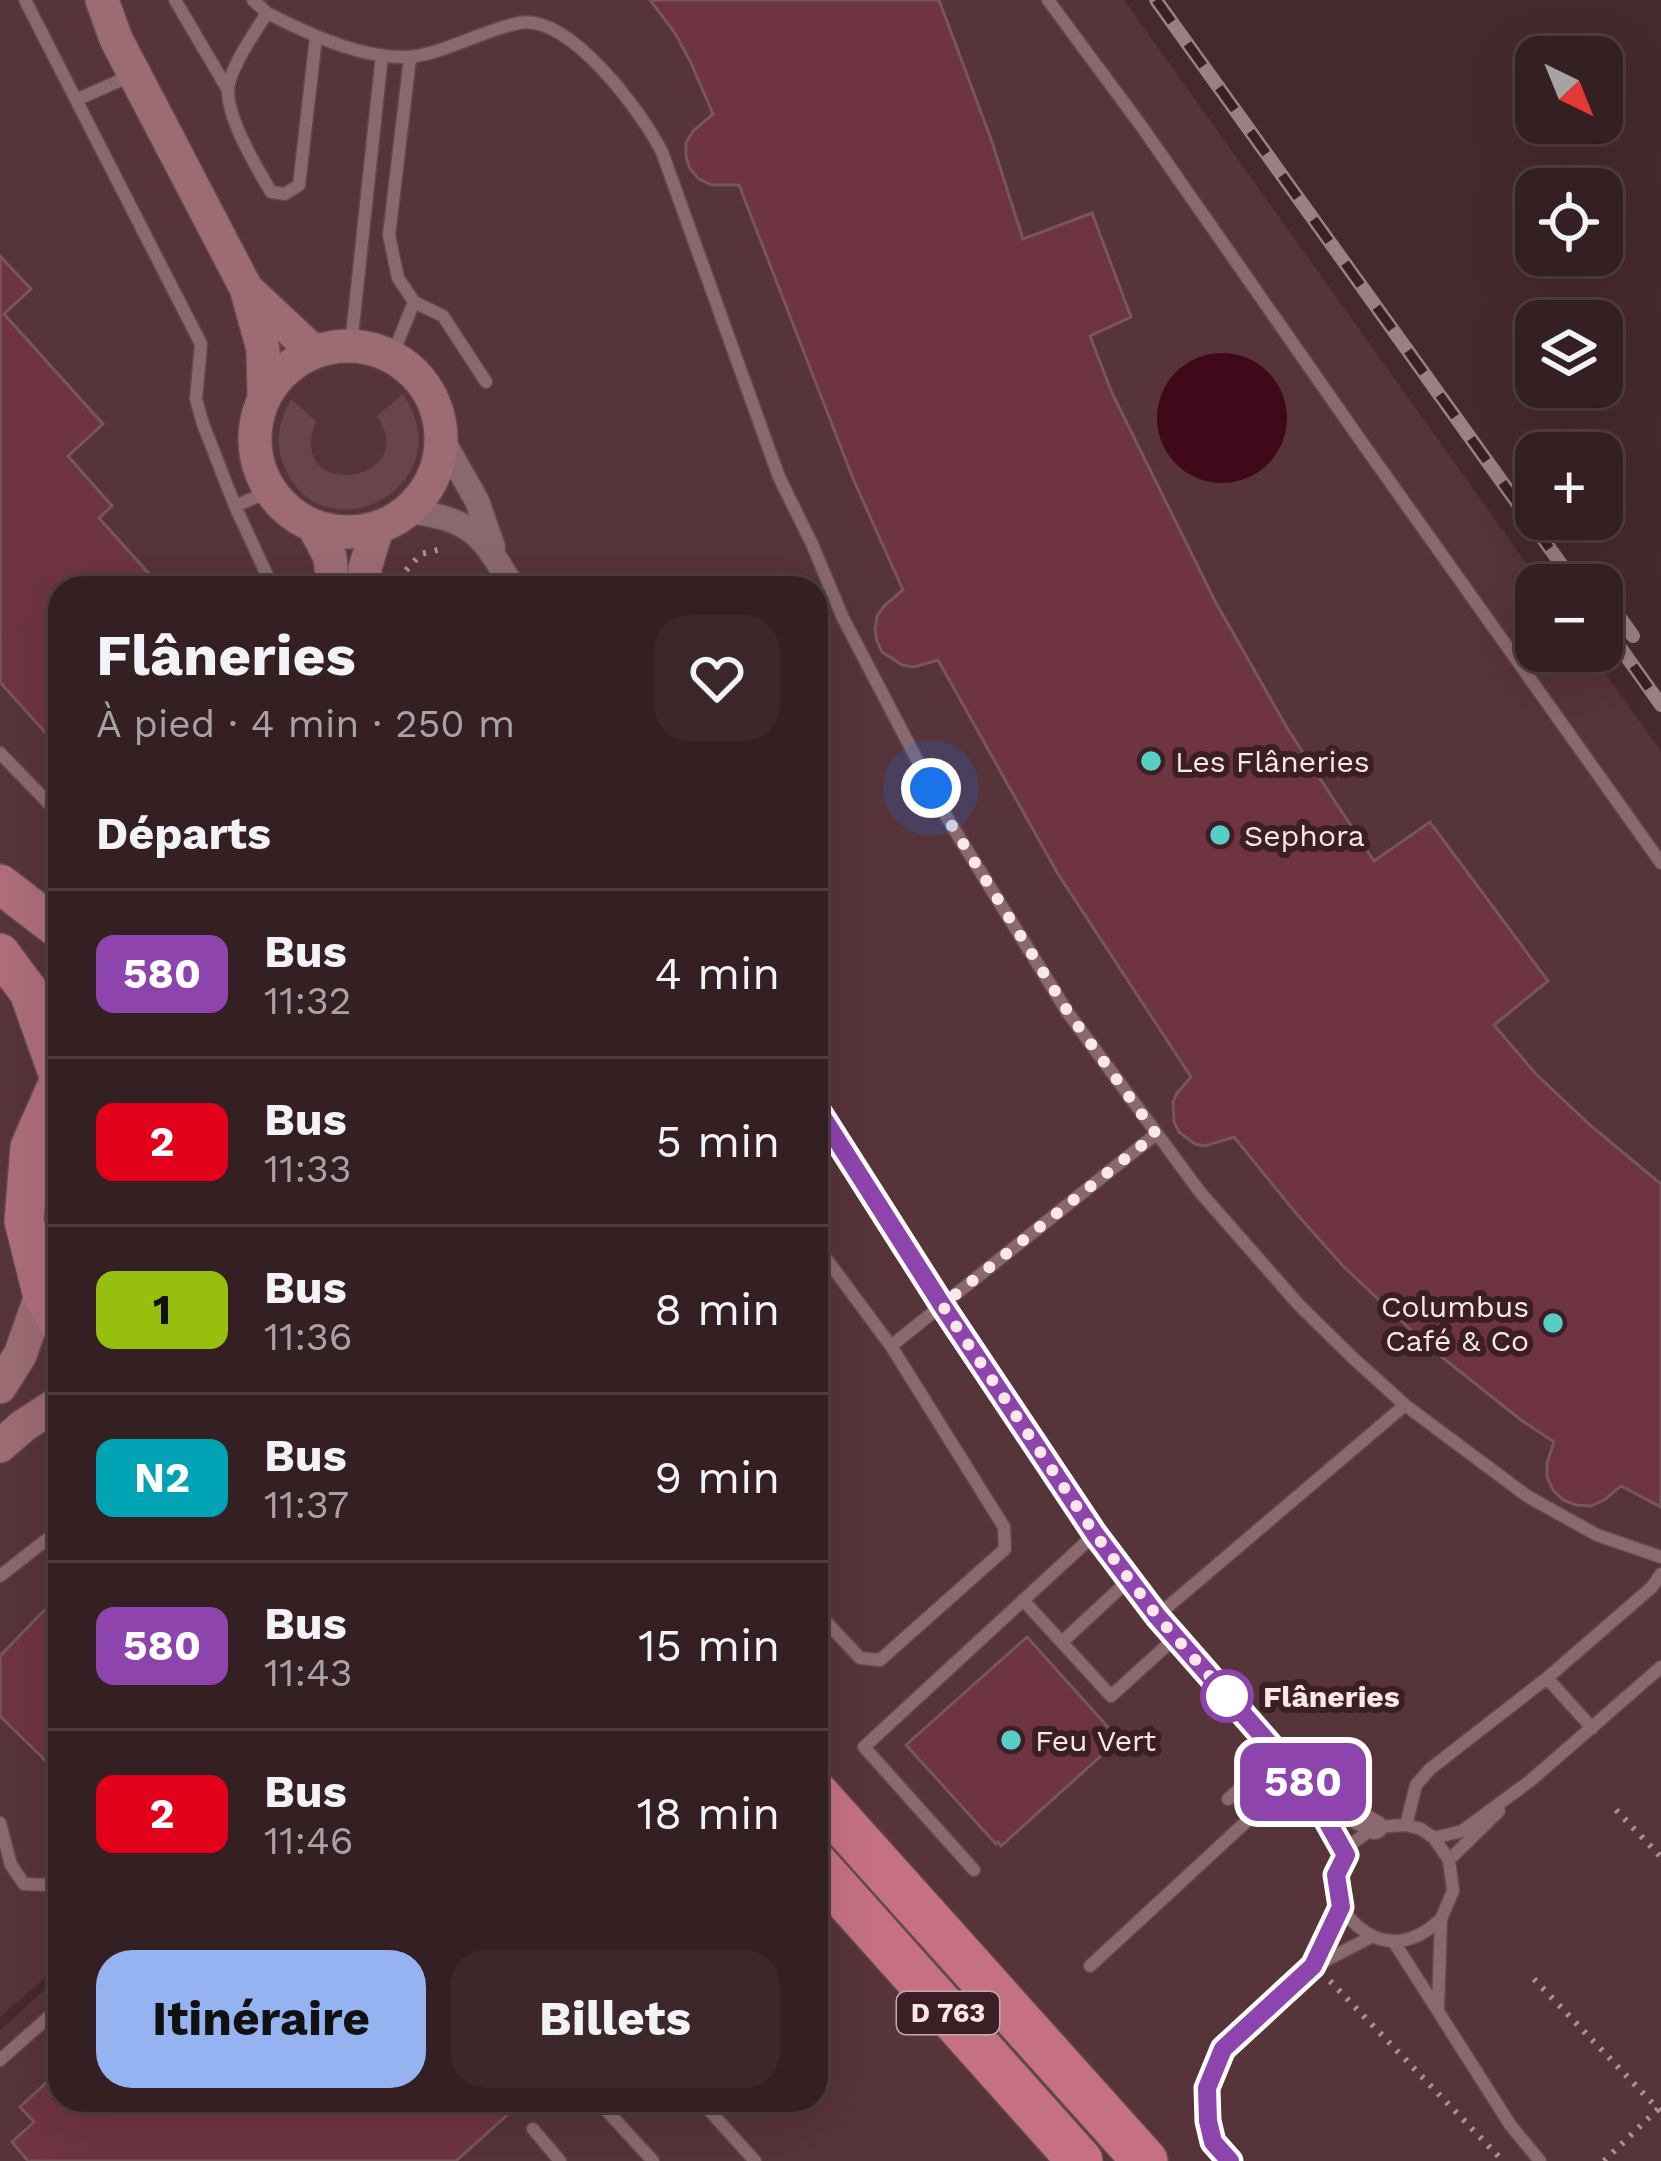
<!DOCTYPE html>
<html lang="fr">
<meta charset="utf-8">
<style>
:root{--surface:#341f22;--page:#3c272a;--text:#f1f3f6;--muted:#a9a2a5;--line:#4e3d40;--accent:#95b2f1}
body{margin:0;font-family:"Work Sans",sans-serif;background:var(--page);color:var(--text);height:100vh;display:flex;flex-direction:column;font-size:45px;white-space:nowrap}
*{box-sizing:border-box;margin:0}
p{font-size:39px;color:var(--muted)}
.icon{flex:none;width:66px;height:66px;fill:none;stroke:currentColor;stroke-width:2;stroke-linecap:round;stroke-linejoin:round}
.map{position:relative;flex:1;overflow:hidden}
.sheet{position:absolute;left:48px;top:576px;width:780px;height:1536px;display:flex;flex-direction:column;background:var(--surface);border-radius:36px;box-shadow:0 12px 48px #0002,0 0 0 3px var(--line)}
.sheet>*{flex:none}
.badge{padding:0 24px;border-radius:18px;font-size:42px;line-height:78px}
.needle{width:78px;rotate:137deg}
.fabs{position:absolute;left:1515px;top:36px;display:grid;gap:24px}
.fabs a{display:grid;place-items:center;width:108px;height:108px;border-radius:24px;background:var(--surface);box-shadow:0 12px 48px #0002,0 0 0 3px var(--line);font-size:60px}
.you{position:absolute;width:60px;height:60px;margin:-30px;border:9px solid #fff;border-radius:50%;background:#1a73e8;box-shadow:0 0 0 18px #1a73e833}
.map>.badge{position:absolute;translate:-50% -50%;box-shadow:0 0 0 6px #fff}
h2{padding:0 48px;font-size:45px;line-height:108px}
.round{display:grid;place-items:center;flex:none;width:126px;height:126px;border-radius:36px;background:var(--page)}
.headline{display:flex;align-items:center;justify-content:space-between;height:204px;padding:0 48px}
h1{font-size:57px;font-weight:700;line-height:90px}
.button{display:flex;gap:24px;margin-top:auto;padding:24px 48px}
.button a{flex:1;height:138px;border-radius:36px;background:var(--accent);color:#111;font-size:48px;font-weight:700;line-height:138px;text-align:center}
.button a+a{background:var(--page);color:var(--text)}
ul{padding:0;list-style:none}
li{display:flex;align-items:center;gap:36px;height:168px;padding:0 48px;border-top:3px solid var(--line)}
li div{flex:1}
li b{display:block;font-size:45px}
li em{font-style:normal}
li .badge{min-width:132px;font-weight:700;text-align:center}
.map>svg:first-child{display:block}
.built{fill:#57333a}
.green{fill:#69444b}
.water{fill:#40091a}
.building{fill:#6e3441;stroke:#76555b;stroke-width:3}
.lines{fill:none;stroke-linecap:round;stroke-linejoin:round}
.lane-casing{stroke:#61494e;stroke-width:15}
.street-casing{stroke:#61494e;stroke-width:27}
.secondary-casing{stroke:#61494e;stroke-width:36}
.primary-casing{stroke:#61494e;stroke-width:42}
.highway-casing{stroke:#61494e;stroke-width:48}
.path{stroke:#a89094;stroke-width:6;stroke-dasharray:3 9;stroke-linecap:butt}
.lane{stroke:#8a686e;stroke-width:12}
.street{stroke:#8a686e;stroke-width:24}
.secondary{stroke:#9c6b74;stroke-width:33}
.primary{stroke:#ad6d7a;stroke-width:39}
.highway{stroke:#c57182;stroke-width:45}
.rail-casing{stroke:#998084;stroke-width:14}
.rail{stroke:#3b1f25;stroke-width:9;stroke-dasharray:27;stroke-linecap:butt}
.line-casing{stroke:#fff;stroke-width:27}
.line{stroke:#8e44ad;stroke-width:18}
.walk{stroke:#fbe7ea;stroke-width:12;stroke-dasharray:0 21.6}
.poi-dot{fill:#56cec4;stroke:#3b1f25;stroke-width:4.5}
.stop-dot{fill:#fff;stroke:#8e44ad;stroke-width:6}
.labels{text-anchor:middle;dominant-baseline:central;stroke-width:12;stroke-linejoin:round;paint-order:stroke}
.shield{fill:#3b1f25;stroke:#c1abaf;stroke-width:3}
.shield-label{font-size:27px;font-weight:bold;fill:#fbe7ea}
.poi-label{font-size:30px;fill:#fbe7ea;stroke:#3b1f25;text-anchor:start}
.stop-label{font-size:30px;font-weight:bold;fill:#fbe7ea;stroke:#3b1f25;text-anchor:start}
</style>
<div class="map">
<svg width="1661" height="2161" viewBox="0 0 1661 2161">
<rect width="100%" height="100%" fill="#46292e"/>
<path class="built" d="M 0,0 L 1124,0 L 1542,585 L 1536,585 L 1536,651 L 1589,651 L 1661,751 L 1661,2161 L 0,2161 L 0,2030 L 60,1976 L 60,2100 L 816,2100 L 816,588 L 60,588 L 60,1965 L 0,2017 Z"/>
<path class="green" d="M 403,394 C 464,483 329,558 286,471 C 274,446 278,422 291,399 L 316,421 C 283,502 423,485 377,416 Z"/>
<path class="water" d="M1157 418a65 65 0 1 1 130 0a65 65 0 1 1-130 0Z"/>
<path class="building" d="M 650,0 L 939,0 L 991,139 L 1023,239 L 1092,213 L 1131,317 L 1090,336 L 1112,393 L 1216,603 L 1289,731 L 1374,861 L 1430,822 L 1548,981 L 1494,1025 L 1536,1074 L 1590,1125 L 1661,1184 L 1661,1507 L 1621,1486 L 1604,1500 L 1591,1506 L 1576,1505 L 1563,1500 L 1553,1490 L 1547,1477 L 1547,1463 L 1554,1442 L 1521,1420 L 1428,1346 L 1343,1266 L 1295,1212 L 1234,1137 L 1205,1146 L 1195,1144 L 1179,1132 L 1174,1122 L 1173,1102 L 1177,1093 L 1191,1077 L 1058,874 L 938,660 L 914,667 L 902,665 L 882,652 L 877,641 L 875,629 L 877,616 L 884,606 L 903,590 L 854,481 L 739,185 L 712,185 L 699,179 L 690,169 L 686,157 L 686,143 L 693,131 L 713,114 L 690,61 L 675,33 Z
M 0,256 L 31,289 L 4,314 L 103,424 L 68,456 L 112,506 L 99,518 L 162,588 L 60,588 L 60,749 L 0,682 Z
M 60,1594 L 60,1775 L 0,1716 L 0,1656 Z
M 1027,1637 L 1116,1736 L 1101,1750 L 1103,1754 L 1001,1846 L 998,1842 L 996,1844 L 906,1745 Z
M 60,2070 L 60,2100 L 524,2100 L 456,2161 L 28,2161 L 12,2142 L 34,2122 L 20,2107 Z"/>
<g class="lines">
<g class="lane-casing">
<path id="lane" d="M 25,0 L 201,344 L 196,399 L 203,424 L 235,506 L 273,588
M 175,0 L 228,90
M 253,0 L 267,13
M 1048,0 L 1142,127 L 1361,441 L 1661,863
M 316,37 L 299,185 L 285,194 L 271,192 C 256,166 229,122 228,92 C 228,70 255,32 267,13 C 307,33 359,58 405,57 C 437,57 486,29 519,23 C 569,13 641,111 662,152 L 779,477 L 812,544 L 843,618 L 949,821 L 1068,1013 L 1200,1192 L 1299,1305 L 1353,1358 L 1405,1405 L 1527,1496 L 1597,1535 L 1661,1557
M 76,100 L 130,76
M 414,302 L 443,316 L 486,382
M 351,345 L 382,55
M 392,356 L 414,302 L 398,278 L 389,235 L 410,58
M 235,506 L 270,491
M 0,753 L 60,815
M 816,1245 L 891,1346 L 1004,1527 L 1005,1549 L 880,1660 L 860,1658 L 816,1611
M 891,1346 L 1156,1134
M 0,1576 L 60,1529
M 1023,1600 L 1111,1696 L 1175,1638
M 1158,1615 L 1405,1405
M 1062,1642 L 1130,1579
M 1547,1678 L 1592,1728
M 1228,1799 L 1277,1755
M 0,1823 L 11,1865 L 24,1884 L 45,1885 L 60,1876
M 1406,1825 L 1416,1785 L 1430,1769 L 1547,1678 L 1652,1587 L 1661,1574
M 1434,1838 L 1462,1831 L 1530,1781 L 1661,1667
M 1449,1860 L 1499,1811
M 974,1870 L 864,1747 L 1094,1535
M 1341,1907 C 1368,1946 1404,1953 1440,1920
M 1394,1942 L 1511,2126 L 1540,2161
M 1090,1966 L 1247,1821
M 1315,1966 L 1371,1937
M 0,2060 L 60,2007
M 597,2100 L 653,2161
M 700,2100 L 755,2161
M 533,2129 L 560,2161
M 1230,2161 L 1213,2142 L 1208,2121 L 1207,2088 L 1223,2049 L 1314,1966 L 1341,1907 L 1337,1875 L 1350,1845 L 1375,1827 L 1406,1825 L 1421,1829 L 1434,1838 L 1449,1860 L 1453,1891 L 1441,1919 L 1438,2007"/>
</g>
<g class="street-casing">
<path id="street" d="M 442,439 L 477,501 L 493,547
M 408,511 C 472,519 482,534 513,588
M 816,1107 L 942,1305 L 1095,1534 L 1157,1616 L 1309,1789 L 1346,1855
M 1311,1790 L 1375,1827"/>
</g>
<g class="secondary-casing">
<path id="secondary" d="M 102,0 L 116,39 L 246,288 L 263,349 L 264,399
M 250,292 L 314,352
M255 439a93 93 0 1 1 186 0a93 93 0 1 1-186 0Z
M 314,527 L 330,557 L 333,588
M 366,588 L 365,568 L 377,529
M 0,1387 L 20,1355 L 42,1293
M 0,1446 L 23,1426 L 60,1402"/>
</g>
<g class="primary-casing">
<path id="primary" d="M 0,884 L 60,930
M 0,953 L 29,992 L 60,1079
M 60,1079 L 30,1147 L 24,1221 L 42,1293 L 60,1325"/>
</g>
<g class="highway-casing">
<path id="highway" d="M 816,1794 L 1145,2161
M 816,1865 L 1080,2161"/>
</g>
<path class="path" d="M 398,579 L 421,554 L 445,548
M 1616,1810 L 1661,1857
M 1534,1979 L 1661,2112
M 1330,1981 L 1503,2161
M 1604,2161 L 1658,2109"/>
<use href="#lane" class="lane"/>
<use href="#street" class="street"/>
<use href="#secondary" class="secondary"/>
<use href="#primary" class="primary"/>
<use href="#highway" class="highway"/>
<g class="rail-casing">
<path id="rail" d="M 1156,0 L 1576,585
M 1602,592 L 1633,636
M 1602,622 L 1661,705"/>
</g>
<use href="#rail" class="rail"/>
</g>
<g class="lines">
<g class="line-casing">
<path id="line" d="M 816,1107 L 942,1305 L 1095,1534 L 1157,1616 L 1309,1789 L 1346,1855 L 1336,1875 L 1341,1907 L 1313,1966 L 1223,2049 L 1207,2088 L 1208,2121 L 1213,2142 L 1230,2161"/>
</g>
<use href="#line" class="line"/>
<path class="walk" d="M 931,788 L 949,821 L 1068,1012 L 1156,1134 L 942,1305 L 1095,1534 L 1157,1616 L 1227,1696"/>
</g>
<g class="poi-dot">
<circle cx="1151" cy="761" r="12"/>
<circle cx="1220" cy="835" r="12"/>
<circle cx="1553" cy="1323" r="12"/>
<circle cx="1011" cy="1740" r="12"/>
</g>
<circle class="stop-dot" cx="1227" cy="1696" r="24"/>
<g class="labels">
<rect class="shield" x="897" y="1992" width="102" height="42" rx="9"/>
<g class="shield-label">
<text x="948" y="2013">D 763</text>
</g>
<g class="poi-label">
<text x="1175" y="761">Les Flâneries</text>
<text x="1244" y="835">Sephora</text>
<text x="1529" y="1306" text-anchor="end">Columbus<tspan x="1529" dy="34">Café &amp; Co</tspan></text>
<text x="1035" y="1740">Feu Vert</text>
</g>
<g class="stop-label">
<text x="1263" y="1696">Flâneries</text>
</g>
</g>
</svg>
<div class="fabs">
<a><svg class="needle" viewBox="-14 -14 28 28"><path d="M0-13l5 13h-10z" fill="#e53935"/><path d="M0 13l5-13h-10z" fill="#a9a2a5"/></svg></a>
<a><svg class="icon" aria-label="locate" viewBox="0 0 24 24"><circle cx="12" cy="12" r="6"/><path d="M12 2v4M12 18v4M2 12h4M18 12h4"/></svg></a>
<a><svg class="icon" aria-label="layers" viewBox="0 0 24 24"><path d="M12 4l9 5-9 5-9-5zM3 14l9 5 9-5"/></svg></a>
<a>+</a>
<a>−</a>
</div>
<div class="you" style="left:931px;top:788px"></div>
<b class="badge" style="left:1303px;top:1782px;background:#8e44ad;color:#fff">580</b>
<section class="sheet">
<div class="headline"><div><h1>Flâneries</h1><p>À pied · 4 min · 250 m</p></div><a class="round"><svg class="icon" aria-label="heart" viewBox="0 0 24 24"><path d="M12 20l-8-8c-3-5 5-10 8-4 3-6 11-1 8 4z"/></svg></a></div>
<h2>Départs</h2>
<ul>
<li><span class="badge" style="background:#8e44ad;color:#fff">580</span><div><b>Bus</b><p>11:32</p></div><em>4 min</em></li>
<li><span class="badge" style="background:#e2001a;color:#fff">2</span><div><b>Bus</b><p>11:33</p></div><em>5 min</em></li>
<li><span class="badge" style="background:#97bf0d;color:#111">1</span><div><b>Bus</b><p>11:36</p></div><em>8 min</em></li>
<li><span class="badge" style="background:#00a3b4;color:#fff">N2</span><div><b>Bus</b><p>11:37</p></div><em>9 min</em></li>
<li><span class="badge" style="background:#8e44ad;color:#fff">580</span><div><b>Bus</b><p>11:43</p></div><em>15 min</em></li>
<li><span class="badge" style="background:#e2001a;color:#fff">2</span><div><b>Bus</b><p>11:46</p></div><em>18 min</em></li>
</ul>
<div class="button"><a>Itinéraire</a><a>Billets</a></div>
</section>
</div>
